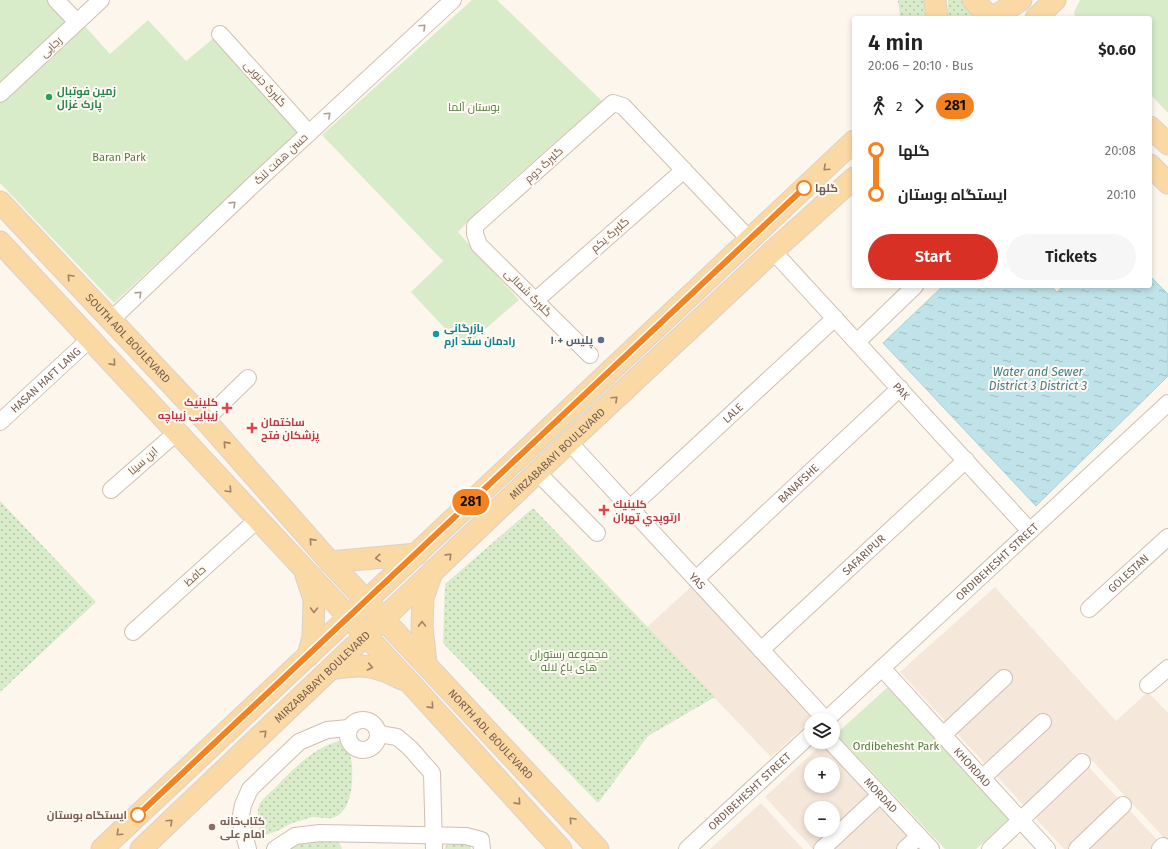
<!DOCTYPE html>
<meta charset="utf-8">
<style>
:root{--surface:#fff;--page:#f6f6f6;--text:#222;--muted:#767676;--accent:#d93025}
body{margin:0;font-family:"Fira Sans",Cairo,sans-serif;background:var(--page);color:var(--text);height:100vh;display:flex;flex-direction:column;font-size:15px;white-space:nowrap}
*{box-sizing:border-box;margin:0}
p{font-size:13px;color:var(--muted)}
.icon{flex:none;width:22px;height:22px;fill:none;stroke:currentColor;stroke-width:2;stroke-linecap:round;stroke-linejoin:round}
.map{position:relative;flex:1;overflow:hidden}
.drawer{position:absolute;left:852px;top:16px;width:300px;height:272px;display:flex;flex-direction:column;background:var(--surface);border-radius:4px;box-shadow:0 2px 6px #0003}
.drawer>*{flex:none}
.badge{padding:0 8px;border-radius:13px;font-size:14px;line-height:26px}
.buttons{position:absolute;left:804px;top:713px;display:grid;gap:8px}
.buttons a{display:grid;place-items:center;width:36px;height:36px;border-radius:50%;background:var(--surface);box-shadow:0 2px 6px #0003;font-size:20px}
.map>.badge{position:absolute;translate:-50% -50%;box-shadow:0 0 0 2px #fff}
.legs{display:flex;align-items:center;gap:6px;height:44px;padding:0 16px;font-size:13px}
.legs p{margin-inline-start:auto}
.headline{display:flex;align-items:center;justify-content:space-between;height:68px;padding:0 16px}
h1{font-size:22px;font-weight:600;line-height:30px}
.primary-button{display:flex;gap:8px;margin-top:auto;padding:8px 16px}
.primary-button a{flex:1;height:46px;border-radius:24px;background:var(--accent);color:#fff;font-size:16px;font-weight:600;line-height:46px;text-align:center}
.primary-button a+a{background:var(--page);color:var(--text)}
ul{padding:0 16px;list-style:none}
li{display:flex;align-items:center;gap:14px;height:44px;font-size:15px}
li i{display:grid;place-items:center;width:6px;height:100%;margin:0 5px;background:currentColor}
li i::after{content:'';width:10px;height:10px;margin:-5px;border:3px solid;border-radius:50%;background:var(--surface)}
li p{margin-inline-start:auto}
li:first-child i{background:linear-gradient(#0000 50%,currentColor 0)}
li:last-child i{background:linear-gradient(currentColor 50%,#0000 0)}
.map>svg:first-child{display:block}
.residential{fill:#f5e8da;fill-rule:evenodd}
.grass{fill:url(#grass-dots)}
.park{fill:#d8ecc9}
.water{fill:url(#water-ripples);stroke:#a5d3da}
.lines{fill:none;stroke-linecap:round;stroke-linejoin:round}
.minor-casing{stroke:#d1beb0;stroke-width:18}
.major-casing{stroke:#dad1cd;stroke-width:23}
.minor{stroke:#fff;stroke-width:16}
.major{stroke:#fbd9a5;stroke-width:21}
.oneway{stroke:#af9d94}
.oneway2{stroke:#a18267}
.line-1-casing{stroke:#fff;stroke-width:9}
.line-1{stroke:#f58220;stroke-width:6}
.leisure-dot{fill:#2e9e5b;stroke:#fffaf3;stroke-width:1.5}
.stop-1-dot{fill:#fff;stroke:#f58220;stroke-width:2}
.culture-dot{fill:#0f9aa8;stroke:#fffaf3;stroke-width:1.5}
.service-dot{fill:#5c6f8a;stroke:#fffaf3;stroke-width:1.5}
.health-dot{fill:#e0444e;stroke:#fffaf3;stroke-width:1.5}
.education-dot{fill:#8d6e63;stroke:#fffaf3;stroke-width:1.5}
.labels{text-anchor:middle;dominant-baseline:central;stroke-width:4;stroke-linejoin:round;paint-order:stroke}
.street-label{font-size:11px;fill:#7a5c4d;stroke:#fffaf3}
.leisure-label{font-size:11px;font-weight:bold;fill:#27864d;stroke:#fffaf3;text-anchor:start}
.park-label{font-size:11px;fill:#537a41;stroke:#fffaf3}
.stop-label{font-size:11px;font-weight:bold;fill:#7a5c4d;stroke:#fffaf3;text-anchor:start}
.culture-label{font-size:11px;font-weight:bold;fill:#0d838f;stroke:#fffaf3;text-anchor:start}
.service-label{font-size:11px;font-weight:bold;fill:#4e5e75;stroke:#fffaf3;text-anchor:end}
.health-label{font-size:11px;font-weight:bold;fill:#be3a42;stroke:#fffaf3;text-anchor:start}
.education-label{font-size:11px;font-weight:bold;fill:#785e54;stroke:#fffaf3;text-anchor:start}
.water-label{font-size:12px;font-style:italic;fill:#437c86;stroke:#fffaf3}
</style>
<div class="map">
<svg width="1168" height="849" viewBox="0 0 1168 849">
<defs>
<pattern id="grass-dots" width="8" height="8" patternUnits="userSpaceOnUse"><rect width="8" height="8" fill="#d8ecc9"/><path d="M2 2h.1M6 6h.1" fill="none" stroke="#b4c2a5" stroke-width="1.8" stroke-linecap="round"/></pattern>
<pattern id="water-ripples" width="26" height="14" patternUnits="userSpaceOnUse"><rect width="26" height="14" fill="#bfe3e8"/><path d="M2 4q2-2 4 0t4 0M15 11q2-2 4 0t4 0" fill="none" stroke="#a0bbbe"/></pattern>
</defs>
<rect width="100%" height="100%" fill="#fdf6ec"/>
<path class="residential" d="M 692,586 L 816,716 L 771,757 L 647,627 Z
M 995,587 L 1116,721 L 1148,692 L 1168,713 L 1168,842 L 1083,751 L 1078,756 L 1166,849 L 1064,849 L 900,672 Z
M 823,743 L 921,849 L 813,849 L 765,797 ZM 811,764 L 833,764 L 833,786 L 811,786 ZM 811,808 L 833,808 L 833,830 L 811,830 Z
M 761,803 L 803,849 L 710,849 Z"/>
<path class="grass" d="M 898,0 L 927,0 L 928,18 L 900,18 Z
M 948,0 L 961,0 L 975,15 L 972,18 L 948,18 Z
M 0,501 L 96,602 L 0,692 Z
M 533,508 L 715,697 L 648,736 L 598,803 L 443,643 L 445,584 Z
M 339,741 L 347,744 C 355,760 356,810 335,817 C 328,820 320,817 313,817 C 307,818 301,821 295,822 C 283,826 274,836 261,834 C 258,826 256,811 260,803 C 264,798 270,792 275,788 C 293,769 313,748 339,741 Z
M 334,838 L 340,844 L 342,849 L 289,849 L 299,842 Z
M 450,840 L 470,844 L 471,849 L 444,849 Z"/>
<path class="park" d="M 0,0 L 50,0 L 70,22 L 0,87 Z
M 472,0 L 497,0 L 602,101 L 483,206 L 458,232 L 519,300 L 463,348 L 411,292 L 443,261 L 322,135 Z
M 1080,0 L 1168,0 L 1168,113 L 1150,94 L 1150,18 L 1075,18 L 1074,12 Z
M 148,20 L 186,61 L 215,37 L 298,133 L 114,303 L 0,183 L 0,103 L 84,25 L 110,54 Z
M 889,686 L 1009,819 L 976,849 L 945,849 L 836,734 Z"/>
<path class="water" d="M 1150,276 L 1168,294 L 1168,376 L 1036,506 L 883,343 L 943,286 L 1051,286 L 1057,292 L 1064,286 L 1150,286 Z"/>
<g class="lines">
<g class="minor-casing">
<g id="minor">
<path d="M 56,0 L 77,22"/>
<path d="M 220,34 L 309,133"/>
<path d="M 0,94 L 101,0"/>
<path id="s1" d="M 773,251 L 1030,531"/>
<path d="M 536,300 L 684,170"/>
<path d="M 111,320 L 255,183 L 453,0"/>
<path d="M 857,342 L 915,286"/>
<path d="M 590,355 L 479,245 L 475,234 L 475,226 L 613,103 L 623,106 L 749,239"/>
<path d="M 205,420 L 248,378"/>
<path id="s2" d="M 0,422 L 91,338"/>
<path id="s3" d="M 569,442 L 826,720"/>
<path d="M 537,472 L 597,533"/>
<path d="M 111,490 L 176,433"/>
<path id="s4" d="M 630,508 L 835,318"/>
<path id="s5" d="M 696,579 L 900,388"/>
<path id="s6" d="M 1089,609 L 1168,537"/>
<path d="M 133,632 L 257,520"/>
<path id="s7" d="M 761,650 L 966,460"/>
<path id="s8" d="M 882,668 L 1047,849"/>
<path d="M 1148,685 L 1168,668"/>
<circle cx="363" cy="735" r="15"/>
<path id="s9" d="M 826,720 L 1168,403"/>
<path d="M 379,734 L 397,737 L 410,748 L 432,773 L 434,849"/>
<path d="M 943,735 L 1004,678"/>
<path id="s10" d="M 831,742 L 931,849"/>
<path d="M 982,778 L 1043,722"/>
<path d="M 248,849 L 240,820 L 243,805 L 250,789 L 299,742 L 327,730 L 349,728"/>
<path d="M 275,849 L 295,836 L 320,833 L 466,836 L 481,840 L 482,849"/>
<path id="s11" d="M 687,849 L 811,734"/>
<path d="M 822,849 L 880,795"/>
<path d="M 905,849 L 919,836"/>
<path d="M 990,849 L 1082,762"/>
<path d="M 1077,849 L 1123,805"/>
<path d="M 1160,849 L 1163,846"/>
</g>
</g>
<g class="major-casing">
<g id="major">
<path d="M 935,0 L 937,18"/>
<path d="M 973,0 L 991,18"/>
<path d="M 992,18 L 1021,0"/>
<path d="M 1036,18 L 1055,0"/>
<path d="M 1150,127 L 1168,144"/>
<path d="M 1150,165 L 1168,183"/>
<path id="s12" d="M 0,202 L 205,420 L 330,562 L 598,849"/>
<path d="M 0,242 L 410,683 L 561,849"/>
<path d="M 330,562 L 417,554"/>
<path d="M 306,575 L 314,599 L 313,637 L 308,656"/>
<path d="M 426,663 L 422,627 L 423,598 L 431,575"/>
<path d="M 331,669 C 361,664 374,664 402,679"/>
<path d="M 102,849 C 354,614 603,377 854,141"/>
<path id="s13" d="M 141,849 L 569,442 L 773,251 L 854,178"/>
</g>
</g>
<use href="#minor" class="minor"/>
<use href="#major" class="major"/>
</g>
<defs><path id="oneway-chevron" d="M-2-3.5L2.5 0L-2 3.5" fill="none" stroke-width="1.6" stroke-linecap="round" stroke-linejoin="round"/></defs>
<g class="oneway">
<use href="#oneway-chevron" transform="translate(423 27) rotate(-43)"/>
<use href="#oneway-chevron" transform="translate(328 115) rotate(-43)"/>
<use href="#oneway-chevron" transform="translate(233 204) rotate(-44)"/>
<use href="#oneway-chevron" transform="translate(139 294) rotate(-44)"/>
</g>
<g class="oneway2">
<use href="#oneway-chevron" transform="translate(826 168) rotate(137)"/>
<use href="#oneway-chevron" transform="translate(70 277) rotate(-133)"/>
<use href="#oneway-chevron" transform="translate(113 363) rotate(48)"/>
<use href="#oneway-chevron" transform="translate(615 399) rotate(-43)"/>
<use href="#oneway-chevron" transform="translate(226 444) rotate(-132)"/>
<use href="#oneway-chevron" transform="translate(229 490) rotate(47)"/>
<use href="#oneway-chevron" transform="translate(312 541) rotate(-132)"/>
<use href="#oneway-chevron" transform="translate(449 556) rotate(-44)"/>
<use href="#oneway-chevron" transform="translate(378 558) rotate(175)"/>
<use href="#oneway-chevron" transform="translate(314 610) rotate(91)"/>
<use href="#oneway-chevron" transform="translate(422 624) rotate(-91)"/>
<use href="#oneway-chevron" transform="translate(370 667) rotate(12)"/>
<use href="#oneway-chevron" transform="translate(431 706) rotate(48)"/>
<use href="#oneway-chevron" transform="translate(264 733) rotate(-43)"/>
<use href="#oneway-chevron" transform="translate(518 802) rotate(48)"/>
<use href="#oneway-chevron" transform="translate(572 820) rotate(-133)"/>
<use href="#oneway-chevron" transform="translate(170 822) rotate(-43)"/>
<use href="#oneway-chevron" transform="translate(119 833) rotate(137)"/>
</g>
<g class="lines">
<g class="line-1-casing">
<path id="line-1" d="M 138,815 L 804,188"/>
</g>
<use href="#line-1" class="line-1"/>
</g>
<circle class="leisure-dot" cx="49" cy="97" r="4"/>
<g class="stop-1-dot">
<circle cx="804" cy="188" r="7"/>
<circle cx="138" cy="815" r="7"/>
</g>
<circle class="culture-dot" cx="436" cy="334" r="4"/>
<circle class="service-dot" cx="601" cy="340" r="4"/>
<g class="health-dot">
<path d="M225 402h4v4h4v4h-4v4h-4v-4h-4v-4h4z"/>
<path d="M250 422h4v4h4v4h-4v4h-4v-4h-4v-4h4z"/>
<path d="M602 504h4v4h4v4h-4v4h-4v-4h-4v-4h4z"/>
</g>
<circle class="education-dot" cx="212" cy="827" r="4"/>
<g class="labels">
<g class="street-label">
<text transform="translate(51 47) rotate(-43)">رجایی</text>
<text transform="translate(265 84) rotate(48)">گلبرگ جنوبی</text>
<text transform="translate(281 159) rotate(-43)">حسن هفت لنگ</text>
<text transform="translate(544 165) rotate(-42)">گلبرگ دوم</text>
<text transform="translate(610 235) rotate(-41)">گلبرگ یکم</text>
<text transform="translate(528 293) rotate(45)">گلبرگ شمالی</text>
<text stroke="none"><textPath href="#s12" startOffset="187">SOUTH ADL BOULEVARD</textPath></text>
<text stroke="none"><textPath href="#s2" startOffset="62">HASAN HAFT LANG</textPath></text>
<text stroke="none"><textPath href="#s1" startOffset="190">PAK</textPath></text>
<text stroke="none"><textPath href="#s4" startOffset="140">LALE</textPath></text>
<text stroke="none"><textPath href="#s13" startOffset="574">MIRZABABAYI BOULEVARD</textPath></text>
<text transform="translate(143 461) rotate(-42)">ابن سینا</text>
<text stroke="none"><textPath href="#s5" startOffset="140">BANAFSHE</textPath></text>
<text stroke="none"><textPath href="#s7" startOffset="140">SAFARIPUR</textPath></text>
<text stroke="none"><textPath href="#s9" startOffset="233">ORDIBEHESHT STREET</textPath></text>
<text stroke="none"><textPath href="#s6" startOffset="53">GOLESTAN</textPath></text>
<text transform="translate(195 576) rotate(-42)">حافظ</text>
<text stroke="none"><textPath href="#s3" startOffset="189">YAS</textPath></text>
<text stroke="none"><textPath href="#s13" startOffset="250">MIRZABABAYI BOULEVARD</textPath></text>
<text stroke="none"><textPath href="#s12" startOffset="724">NORTH ADL BOULEVARD</textPath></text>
<text stroke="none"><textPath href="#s8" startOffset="134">KHORDAD</textPath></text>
<text stroke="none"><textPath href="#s11" startOffset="85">ORDIBEHESHT STREET</textPath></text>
<text stroke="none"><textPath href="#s10" startOffset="73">MORDAD</textPath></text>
</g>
<g class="leisure-label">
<text x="57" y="91">زمین فوتبال<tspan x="57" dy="13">پارک غزال</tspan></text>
</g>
<g class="park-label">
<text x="474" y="107">بوستان آلما</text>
<text x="119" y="157">Baran Park</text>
<text x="569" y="654">مجموعه رستوران<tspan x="569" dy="13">های باغ لاله</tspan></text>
<text x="896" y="746">Ordibehesht Park</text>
</g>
<g class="stop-label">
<text x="815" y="188">گلها</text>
<text x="127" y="815" text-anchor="end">ایستگاه بوستان</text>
</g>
<g class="culture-label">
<text x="444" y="328">بازرگانی<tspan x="444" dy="13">رادمان ستد ارم</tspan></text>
</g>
<g class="service-label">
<text x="593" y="340">پلیس +۱۰</text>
</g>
<g class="health-label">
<text x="218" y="402" text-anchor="end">کلینیک<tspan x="218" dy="13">زیبایی زیباچه</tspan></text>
<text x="261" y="422">ساختمان<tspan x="261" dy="13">پزشکان فتح</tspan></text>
<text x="613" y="504">كلينيك<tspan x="613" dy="13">ارتوپدي تهران</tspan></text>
</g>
<g class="education-label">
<text x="220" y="821">کتاب‌خانه<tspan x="220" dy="13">امام علی</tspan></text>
</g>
<g class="water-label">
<text x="1038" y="372">Water and Sewer<tspan x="1038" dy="14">District 3 District 3</tspan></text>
</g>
</g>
</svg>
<div class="buttons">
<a><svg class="icon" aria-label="layers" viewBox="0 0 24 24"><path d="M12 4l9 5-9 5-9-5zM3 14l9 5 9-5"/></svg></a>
<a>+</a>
<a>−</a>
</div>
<b class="badge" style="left:471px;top:502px;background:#f58220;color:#111">281</b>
<section class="drawer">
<div class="headline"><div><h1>4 min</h1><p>20:06 – 20:10 · Bus</p></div><b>$0.60</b></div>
<div class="legs"><svg class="icon" aria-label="walk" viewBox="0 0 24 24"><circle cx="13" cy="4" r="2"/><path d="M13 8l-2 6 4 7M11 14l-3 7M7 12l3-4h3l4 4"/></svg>2<svg class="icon" aria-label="forward" viewBox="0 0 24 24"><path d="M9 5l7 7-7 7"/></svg><b class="badge" style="background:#f58220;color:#111">281</b></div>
<ul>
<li><i style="color:#f58220"></i><b>گلها</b><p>20:08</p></li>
<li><i style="color:#f58220"></i><b>ایستگاه بوستان</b><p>20:10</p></li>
</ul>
<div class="primary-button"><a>Start</a><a>Tickets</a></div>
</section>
</div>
